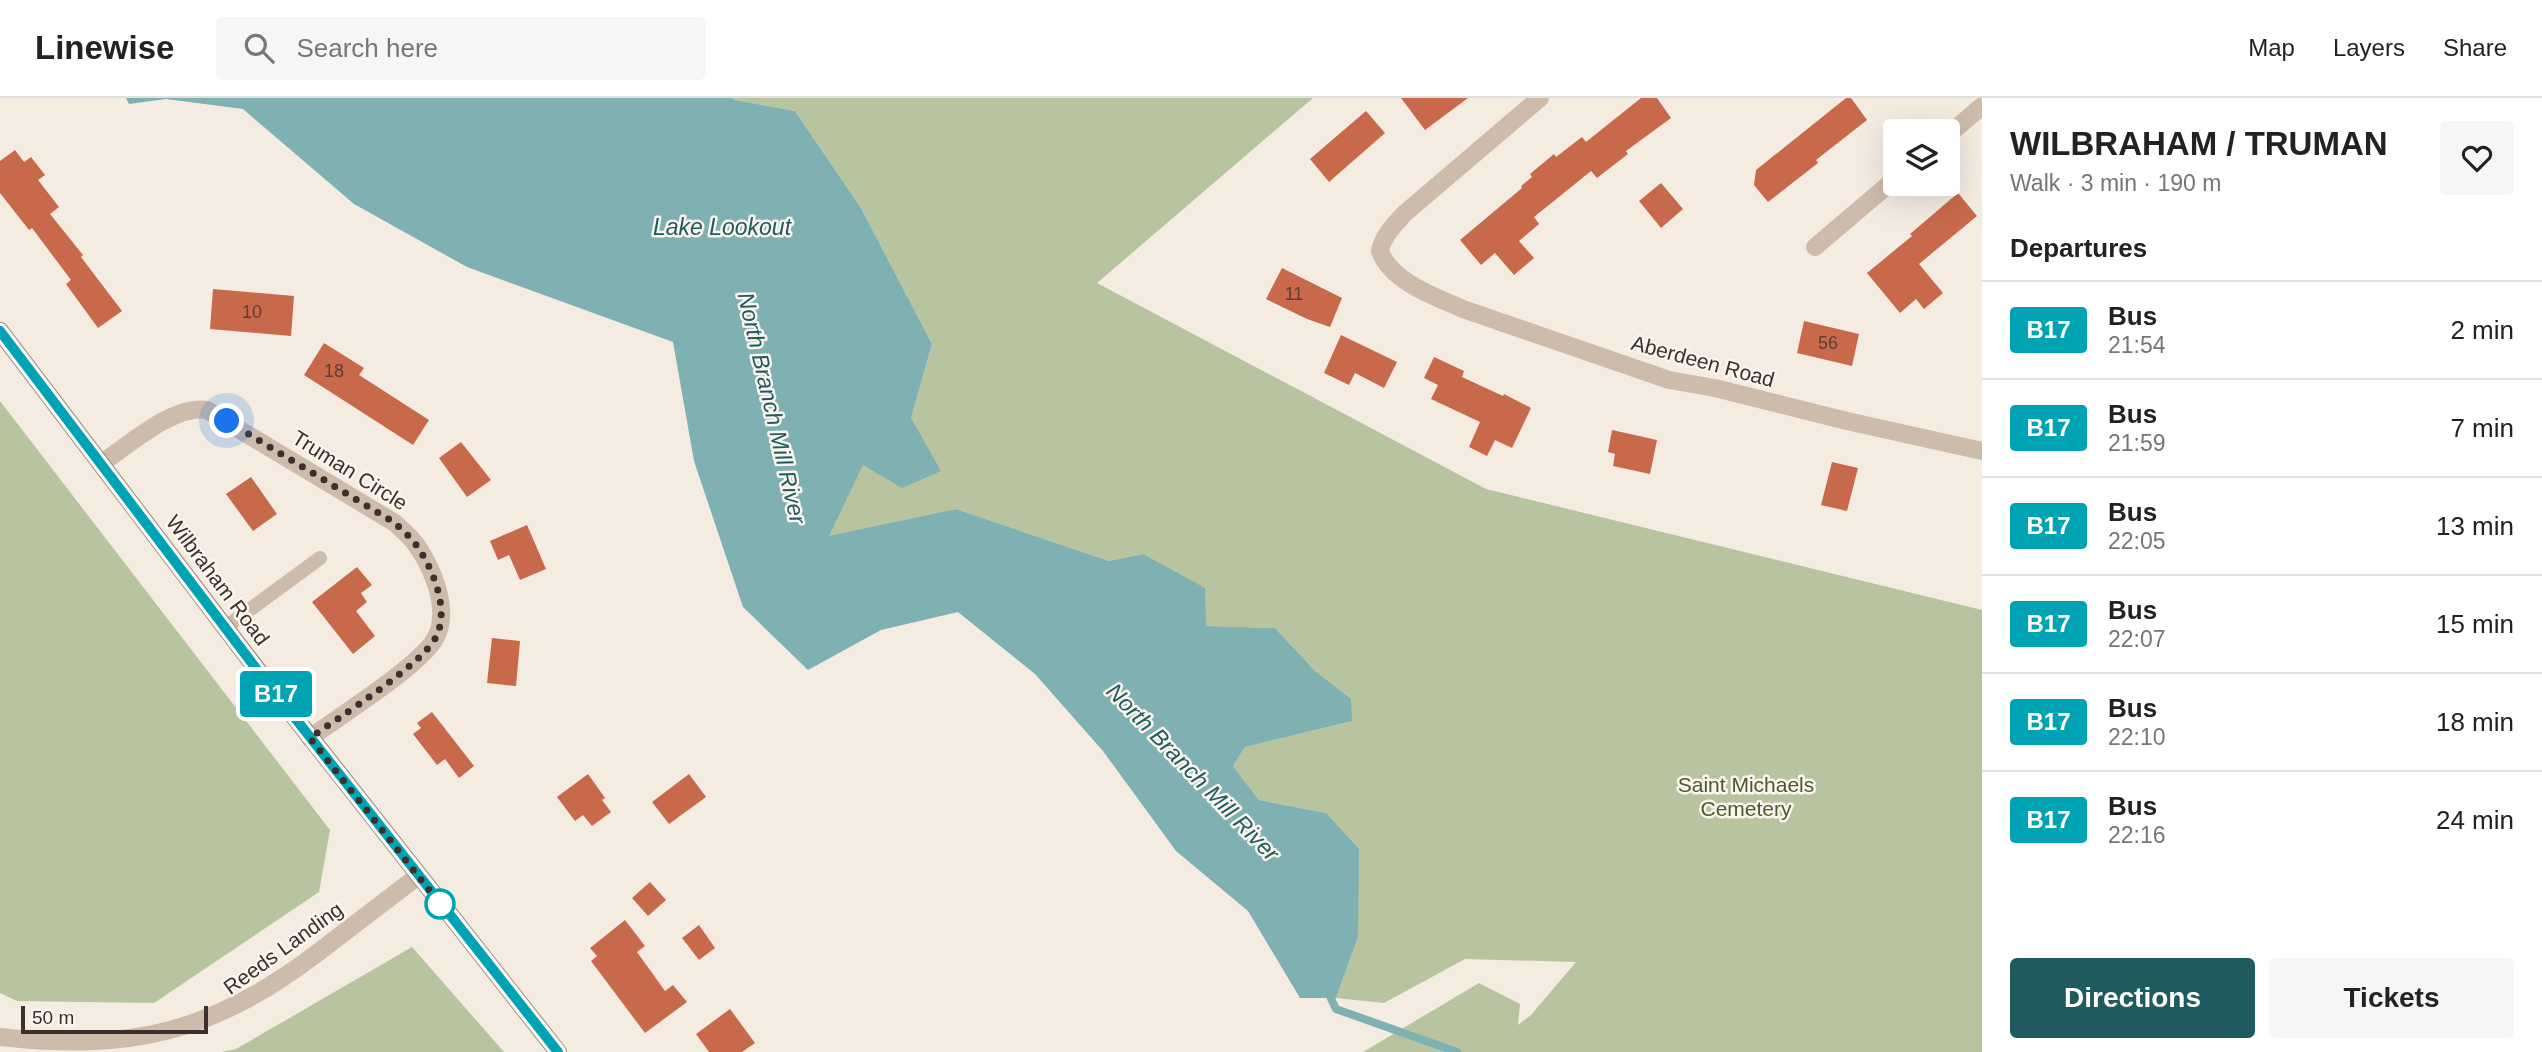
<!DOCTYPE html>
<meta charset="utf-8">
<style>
:root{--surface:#fff;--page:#f6f6f6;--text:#222;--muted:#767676;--line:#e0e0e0;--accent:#1f5a5e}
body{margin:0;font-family:Arial,sans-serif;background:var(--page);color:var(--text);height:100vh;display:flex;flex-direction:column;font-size:26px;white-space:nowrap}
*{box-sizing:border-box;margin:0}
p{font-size:23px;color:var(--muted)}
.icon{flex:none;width:38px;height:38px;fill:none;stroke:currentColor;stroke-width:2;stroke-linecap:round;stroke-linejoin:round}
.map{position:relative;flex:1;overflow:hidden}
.panel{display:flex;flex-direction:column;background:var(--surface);width:560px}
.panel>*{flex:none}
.badge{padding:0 14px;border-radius:5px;font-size:24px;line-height:46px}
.fabs{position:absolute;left:1883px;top:21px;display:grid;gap:14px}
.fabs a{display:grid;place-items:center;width:77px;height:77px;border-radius:7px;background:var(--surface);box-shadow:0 7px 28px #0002;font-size:35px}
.scale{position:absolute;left:21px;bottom:18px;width:187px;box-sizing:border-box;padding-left:7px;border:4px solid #3b302b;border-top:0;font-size:19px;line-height:24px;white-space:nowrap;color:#3b302b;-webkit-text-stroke:5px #fbf5ee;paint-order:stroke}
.you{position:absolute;width:35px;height:35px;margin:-18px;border:5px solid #fff;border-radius:50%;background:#1a73e8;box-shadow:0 0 0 10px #1a73e833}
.map>.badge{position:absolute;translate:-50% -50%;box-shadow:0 0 0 4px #fff}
h2{padding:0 28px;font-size:26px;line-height:63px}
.round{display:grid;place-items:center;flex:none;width:74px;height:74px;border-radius:7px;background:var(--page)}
.head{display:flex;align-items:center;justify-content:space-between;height:119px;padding:0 28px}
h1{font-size:33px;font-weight:700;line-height:52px}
.action{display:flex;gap:14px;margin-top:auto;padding:14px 28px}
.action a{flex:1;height:80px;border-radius:7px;background:var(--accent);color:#fff;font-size:28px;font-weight:700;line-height:80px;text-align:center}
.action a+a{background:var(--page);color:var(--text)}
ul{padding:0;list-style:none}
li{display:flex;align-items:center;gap:21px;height:98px;padding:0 28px;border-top:2px solid var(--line)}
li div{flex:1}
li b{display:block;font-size:26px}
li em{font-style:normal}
li .badge{min-width:77px;font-weight:700;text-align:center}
header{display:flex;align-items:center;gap:42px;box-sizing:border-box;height:98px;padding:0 35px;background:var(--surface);border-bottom:2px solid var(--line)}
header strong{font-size:33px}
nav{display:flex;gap:38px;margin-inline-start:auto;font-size:24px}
.search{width:490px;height:63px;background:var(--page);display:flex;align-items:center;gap:18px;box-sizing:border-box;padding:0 24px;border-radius:7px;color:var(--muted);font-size:26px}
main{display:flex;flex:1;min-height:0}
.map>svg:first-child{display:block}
.green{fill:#b8c4a0}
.water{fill:#7fb0b2}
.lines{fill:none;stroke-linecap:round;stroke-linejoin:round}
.stream{stroke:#7fb0b2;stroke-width:8}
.building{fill:#c8694b}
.lane{stroke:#cdbbac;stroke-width:14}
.street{stroke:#cdbbac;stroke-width:18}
.secondary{stroke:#a18a7d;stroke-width:18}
.line-casing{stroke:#fff;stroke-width:16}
.line{stroke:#00a3b4;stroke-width:10}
.walk{stroke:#3b302b;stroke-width:7;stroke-dasharray:0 12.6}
.stop-dot{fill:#fff;stroke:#00a3b4;stroke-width:3.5}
.labels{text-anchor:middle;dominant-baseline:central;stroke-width:5;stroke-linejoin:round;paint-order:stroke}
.number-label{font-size:18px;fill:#5e3e33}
.street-label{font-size:21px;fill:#3b302b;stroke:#fbf5ee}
.park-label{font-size:21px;fill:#4a5a2e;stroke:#fbf5ee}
.water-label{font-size:23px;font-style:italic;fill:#1f5a5e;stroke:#fbf5ee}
</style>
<header>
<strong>Linewise</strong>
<div class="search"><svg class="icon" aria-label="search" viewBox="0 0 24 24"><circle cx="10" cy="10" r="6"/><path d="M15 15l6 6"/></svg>Search here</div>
<nav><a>Map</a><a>Layers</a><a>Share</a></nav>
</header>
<main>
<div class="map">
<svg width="1982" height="954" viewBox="0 0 1982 954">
<rect width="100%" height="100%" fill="#f4ebe1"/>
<path class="green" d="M 732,0 L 1313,0 L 1097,185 L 1486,391 L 1982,512 L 1982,954 L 1363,954 L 1479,885 L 1520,906 L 1518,927 L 1531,917 L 1576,864 L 1465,861 L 1384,905 L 1336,900 L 1358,839 L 1326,715 L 1259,702 L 1233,668 L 1245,649 L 1352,623 L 1316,574 L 1275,530 L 1205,528 L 1143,456 L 1109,463 L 956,411 L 828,439 L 863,366 L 911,320 L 932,246 L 861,110 L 795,13 L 735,2 Z
M 0,303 L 330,732 L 319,794 L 154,905 L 17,903 L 0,895 Z
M 412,849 L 504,954 L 222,954 L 236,951 Z"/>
<path class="water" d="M 126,0 L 732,0 L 735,2 L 795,13 L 861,110 L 932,246 L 911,320 L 941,373 L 902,390 L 863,367 L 829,438 L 956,411 L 1109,463 L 1143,456 L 1205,490 L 1206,528 L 1275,530 L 1316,574 L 1351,601 L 1352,623 L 1245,649 L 1233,668 L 1259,702 L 1326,715 L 1359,751 L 1358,839 L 1336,900 L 1300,900 L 1248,813 L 1176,753 L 1103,653 L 1035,576 L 958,514 L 881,532 L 808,572 L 743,509 L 694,363 L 673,244 L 467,169 L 354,106 L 243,11 L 166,1 L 129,6 Z"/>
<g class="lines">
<path class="stream" d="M 1326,890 L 1336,911 L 1457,954"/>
</g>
<path class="building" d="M 1401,0 L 1468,0 L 1425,32 Z
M 1641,0 L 1657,0 L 1671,20 L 1626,53 L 1628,56 L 1597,80 L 1591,73 L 1534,119 L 1539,126 L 1519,143 L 1534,160 L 1514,177 L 1495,155 L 1481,167 L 1460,142 L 1522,90 L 1521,88 L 1532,79 L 1530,76 L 1554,56 L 1556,59 L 1582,39 L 1586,44 Z
M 1846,0 L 1851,0 L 1867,22 L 1816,62 L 1818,65 L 1768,104 L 1754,87 L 1756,72 Z
M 1366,13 L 1385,35 L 1329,84 L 1310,61 Z
M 15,52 L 24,64 L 31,59 L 45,77 L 38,82 L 59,109 L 50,116 L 83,157 L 81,159 L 122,213 L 98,230 L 66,186 L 71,182 L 32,130 L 29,132 L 0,95 L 0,63 Z
M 1661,85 L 1683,111 L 1661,130 L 1639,103 Z
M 1958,95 L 1977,118 L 1919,166 L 1943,195 L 1924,211 L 1916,201 L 1900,215 L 1867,175 L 1912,138 L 1910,136 Z
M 1282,170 L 1342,200 L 1330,229 L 1307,221 L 1266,201 Z
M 213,191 L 294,198 L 291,238 L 210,231 Z
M 1804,223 L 1859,236 L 1852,268 L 1797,255 Z
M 1341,237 L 1397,264 L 1384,290 L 1355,275 L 1349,287 L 1324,275 Z
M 324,245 L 364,270 L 359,277 L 429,322 L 413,347 L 304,277 Z
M 1434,259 L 1464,273 L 1462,279 L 1503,298 L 1504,296 L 1531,310 L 1512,350 L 1495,342 L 1487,358 L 1469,349 L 1480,324 L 1431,301 L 1438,287 L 1424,280 Z
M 1612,332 L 1657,342 L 1650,376 L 1613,368 L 1615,356 L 1608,354 Z
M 461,344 L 491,382 L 467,399 L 439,360 Z
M 1832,364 L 1858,370 L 1847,413 L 1821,407 Z
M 251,379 L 277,416 L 253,433 L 226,396 Z
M 527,427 L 546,471 L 520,482 L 509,457 L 498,462 L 490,443 Z
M 357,469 L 372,487 L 361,495 L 367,504 L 356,513 L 375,538 L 353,556 L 312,504 Z
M 492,540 L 520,543 L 516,588 L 487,585 Z
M 432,614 L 474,668 L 459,680 L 445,661 L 437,667 L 413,636 L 421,630 L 417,625 Z
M 588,676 L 605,700 L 602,702 L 611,714 L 592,728 L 583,717 L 575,723 L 557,699 Z
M 689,676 L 706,699 L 669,726 L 652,704 Z
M 650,784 L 666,802 L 648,818 L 632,800 Z
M 625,822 L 645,848 L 637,854 L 665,893 L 673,887 L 687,904 L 645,935 L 591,863 L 597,858 L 590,850 Z
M 699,827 L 715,850 L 699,862 L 682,840 Z
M 730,911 L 755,945 L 742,954 L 709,954 L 696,936 Z"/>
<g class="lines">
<path class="lane" d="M 226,529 L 320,460"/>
<path class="street" d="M 1540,0 L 1404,116 C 1394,127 1383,138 1380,153 C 1391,184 1436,199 1463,211 L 1669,282 L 1715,290 L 1847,323 L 1982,353
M 1948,37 L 1982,8
M 1815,149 L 1895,81
M 102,365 C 129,347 174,306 207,312 L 395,425 C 402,432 411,439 417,448 C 433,471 450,512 436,539 C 423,566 338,619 310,640
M 0,939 C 131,954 213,934 316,856 C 350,830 384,804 418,778"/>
<path class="secondary" d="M 0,233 L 259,574 L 558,954"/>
</g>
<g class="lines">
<g class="line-casing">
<path id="line" d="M 0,233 L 258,573 L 558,954"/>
</g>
<use href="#line" class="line"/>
<path class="walk" d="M 227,323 L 395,425 C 402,432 411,439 417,448 C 433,471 450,512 436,539 C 423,566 338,620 310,640 L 440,806"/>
</g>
<circle class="stop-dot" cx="440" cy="806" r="14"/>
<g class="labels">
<g class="number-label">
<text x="1294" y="196">11</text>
<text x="252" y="214">10</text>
<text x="1828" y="245">56</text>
<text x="334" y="273">18</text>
</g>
<g class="street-label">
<text transform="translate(1703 263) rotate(15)">Aberdeen Road</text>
<text transform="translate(350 372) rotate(32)">Truman Circle</text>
<text transform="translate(218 482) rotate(53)">Wilbraham Road</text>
<text transform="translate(283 850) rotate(-36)">Reeds Landing</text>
</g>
<g class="park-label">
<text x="1746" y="686">Saint Michaels<tspan x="1746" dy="24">Cemetery</tspan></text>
</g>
<g class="water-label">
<text x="722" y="129">Lake Lookout</text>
<text transform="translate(772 310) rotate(77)">North Branch Mill River</text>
<text transform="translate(1193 674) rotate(46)">North Branch Mill River</text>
</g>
</g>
</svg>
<div class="fabs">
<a><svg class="icon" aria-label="layers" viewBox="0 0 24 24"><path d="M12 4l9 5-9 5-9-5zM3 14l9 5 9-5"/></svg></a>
</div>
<div class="scale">50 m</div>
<div class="you" style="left:227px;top:323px"></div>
<b class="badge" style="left:276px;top:596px;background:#00a3b4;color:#fff">B17</b>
</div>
<section class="panel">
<div class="head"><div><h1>WILBRAHAM / TRUMAN</h1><p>Walk · 3 min · 190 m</p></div><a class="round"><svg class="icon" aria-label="heart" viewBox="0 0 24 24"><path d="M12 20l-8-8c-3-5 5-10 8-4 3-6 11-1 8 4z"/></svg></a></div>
<h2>Departures</h2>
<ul>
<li><span class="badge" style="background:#00a3b4;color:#fff">B17</span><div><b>Bus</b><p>21:54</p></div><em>2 min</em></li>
<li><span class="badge" style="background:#00a3b4;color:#fff">B17</span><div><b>Bus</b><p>21:59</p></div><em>7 min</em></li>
<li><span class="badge" style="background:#00a3b4;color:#fff">B17</span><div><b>Bus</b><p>22:05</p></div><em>13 min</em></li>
<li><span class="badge" style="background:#00a3b4;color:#fff">B17</span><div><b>Bus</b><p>22:07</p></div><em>15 min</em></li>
<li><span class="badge" style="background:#00a3b4;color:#fff">B17</span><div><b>Bus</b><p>22:10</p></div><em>18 min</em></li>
<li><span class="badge" style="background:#00a3b4;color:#fff">B17</span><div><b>Bus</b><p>22:16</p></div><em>24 min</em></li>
</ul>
<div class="action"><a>Directions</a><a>Tickets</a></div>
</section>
</main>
